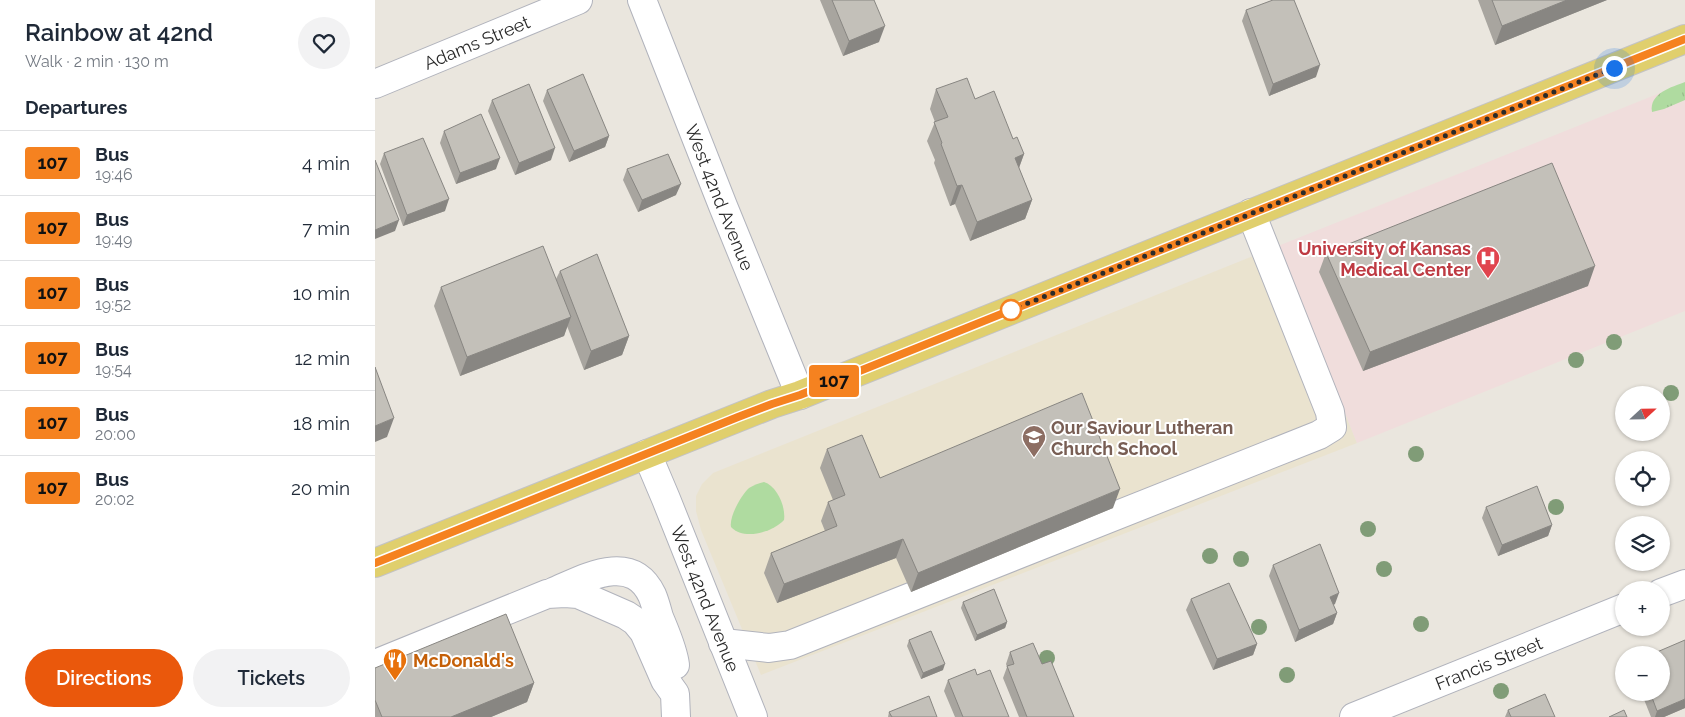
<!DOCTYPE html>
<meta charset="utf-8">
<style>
:root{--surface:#fff;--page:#f2f2f3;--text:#1f2937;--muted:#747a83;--line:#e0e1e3;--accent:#ea580c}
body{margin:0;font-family:Raleway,sans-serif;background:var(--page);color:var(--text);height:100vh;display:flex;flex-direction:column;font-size:19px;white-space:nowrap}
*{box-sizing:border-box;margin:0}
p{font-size:16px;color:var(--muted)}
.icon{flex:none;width:28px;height:28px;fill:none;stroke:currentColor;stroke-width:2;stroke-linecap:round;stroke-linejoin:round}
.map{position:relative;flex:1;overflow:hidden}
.details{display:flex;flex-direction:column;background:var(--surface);width:375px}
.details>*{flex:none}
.badge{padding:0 10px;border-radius:4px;font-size:18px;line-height:32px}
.needle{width:32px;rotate:68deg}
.fabs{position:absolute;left:1240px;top:386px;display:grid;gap:10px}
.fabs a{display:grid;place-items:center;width:55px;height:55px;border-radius:50%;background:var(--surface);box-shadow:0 1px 4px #0004;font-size:25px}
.you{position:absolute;width:25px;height:25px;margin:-12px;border:4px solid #fff;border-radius:50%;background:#1a73e8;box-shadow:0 0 0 8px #1a73e833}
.map>.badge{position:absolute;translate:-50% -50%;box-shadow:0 0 0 2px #fff}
h2{padding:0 25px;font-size:19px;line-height:45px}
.round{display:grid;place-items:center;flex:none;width:52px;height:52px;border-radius:26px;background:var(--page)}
.overview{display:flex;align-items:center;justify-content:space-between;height:85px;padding:0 25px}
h1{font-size:24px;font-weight:600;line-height:38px}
.button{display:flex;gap:10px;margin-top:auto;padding:10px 25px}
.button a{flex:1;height:58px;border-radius:30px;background:var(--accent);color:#fff;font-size:20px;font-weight:600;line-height:58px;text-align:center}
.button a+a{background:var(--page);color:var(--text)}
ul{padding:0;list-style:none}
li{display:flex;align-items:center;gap:15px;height:65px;padding:0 25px;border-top:1px solid var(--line)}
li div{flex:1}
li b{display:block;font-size:19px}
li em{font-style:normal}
li .badge{min-width:55px;font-weight:700;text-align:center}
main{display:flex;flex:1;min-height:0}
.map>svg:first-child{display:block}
.education{fill:#eae3cf}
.medical{fill:#f0dddc}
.grass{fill:url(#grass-tufts)}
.park{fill:#afdba0}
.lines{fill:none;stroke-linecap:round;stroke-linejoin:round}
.minor-casing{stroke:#b1b3bc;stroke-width:30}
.major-casing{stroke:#c3c3c3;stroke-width:30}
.minor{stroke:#fff;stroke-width:28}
.major{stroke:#e0cf6d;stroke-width:28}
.tree{fill:#809c77}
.wall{fill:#a8a59f}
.shaded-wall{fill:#888682}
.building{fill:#c3c0b9;stroke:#888682}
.line-casing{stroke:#fff;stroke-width:11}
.line{stroke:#f58220;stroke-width:8}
.walk{stroke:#2a2a2a;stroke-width:5;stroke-dasharray:0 9}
.stop-dot{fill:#fff;stroke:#f58220;stroke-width:2.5}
.labels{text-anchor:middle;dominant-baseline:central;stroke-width:4;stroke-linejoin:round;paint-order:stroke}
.street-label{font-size:18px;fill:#2a2a2a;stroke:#fff}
.health-label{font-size:18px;font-weight:bold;fill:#be3a42;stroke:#fff;text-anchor:end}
.education-label{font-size:18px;font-weight:bold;fill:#785e54;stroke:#fff;text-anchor:start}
.food-label{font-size:18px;font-weight:bold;fill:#c56008;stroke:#fff;text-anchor:start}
</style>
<main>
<section class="details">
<div class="overview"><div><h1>Rainbow at 42nd</h1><p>Walk · 2 min · 130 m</p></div><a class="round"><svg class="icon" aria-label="heart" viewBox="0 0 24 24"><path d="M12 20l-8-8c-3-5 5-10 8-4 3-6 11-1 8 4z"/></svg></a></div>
<h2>Departures</h2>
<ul>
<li><span class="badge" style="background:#f58220;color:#111">107</span><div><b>Bus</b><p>19:46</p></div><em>4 min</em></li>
<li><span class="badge" style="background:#f58220;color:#111">107</span><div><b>Bus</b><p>19:49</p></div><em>7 min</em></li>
<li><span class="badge" style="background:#f58220;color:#111">107</span><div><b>Bus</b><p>19:52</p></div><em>10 min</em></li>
<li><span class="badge" style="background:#f58220;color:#111">107</span><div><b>Bus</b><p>19:54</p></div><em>12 min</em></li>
<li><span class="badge" style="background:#f58220;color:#111">107</span><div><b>Bus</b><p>20:00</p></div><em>18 min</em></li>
<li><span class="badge" style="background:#f58220;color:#111">107</span><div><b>Bus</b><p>20:02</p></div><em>20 min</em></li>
</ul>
<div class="button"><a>Directions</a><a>Tickets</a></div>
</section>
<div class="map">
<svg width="1310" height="717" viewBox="0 0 1310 717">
<defs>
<pattern id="grass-tufts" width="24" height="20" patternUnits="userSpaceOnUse" patternTransform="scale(1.25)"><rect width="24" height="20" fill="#afdba0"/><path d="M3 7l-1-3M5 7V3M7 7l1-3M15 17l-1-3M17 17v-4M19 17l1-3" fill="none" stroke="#97bc8a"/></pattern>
</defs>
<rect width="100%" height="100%" fill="#eae6de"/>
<path class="education" d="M 903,246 L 982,443 L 386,675 L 326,530 L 321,511 L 321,496 L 327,484 L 338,473 Z"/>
<path class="medical" d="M 1310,83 L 1310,311 L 982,443 L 903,246 Z"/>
<path class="grass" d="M 1310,82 L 1310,100 L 1289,109 L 1277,112 C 1274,93 1297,87 1310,82 Z"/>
<path class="park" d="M 389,482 C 402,486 411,507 409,520 C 398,532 369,541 356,527 C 354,517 366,495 374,488 C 379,485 384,483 389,482 Z"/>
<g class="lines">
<g class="minor-casing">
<g id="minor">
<path id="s1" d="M 267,0 L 348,206 L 425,395"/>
<path id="s2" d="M 0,84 L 203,0"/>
<path id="s3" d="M 272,454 L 291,499 L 378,717"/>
<path d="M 178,592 C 209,579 256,551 277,595 C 280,602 282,610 284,617 C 290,632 298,649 300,665"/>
<path d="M 1286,593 L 1310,584"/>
<path d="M 348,643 L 394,648 L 415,645 L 944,435 L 957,427 L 955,412 L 876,213"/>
<path d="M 0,664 L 172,594 L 190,593 L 203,594 L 251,615 L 260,621 L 269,632 L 290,680 L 300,694 L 301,717"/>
<path id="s4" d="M 979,717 L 1249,608"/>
</g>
</g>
<g class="major-casing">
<path id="major" d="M 0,563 L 397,404 L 425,395 L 1310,39"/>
</g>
<use href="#minor" class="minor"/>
<use href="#major" class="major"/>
</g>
<g class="tree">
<circle cx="1239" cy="342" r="8"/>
<circle cx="1201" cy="360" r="8"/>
<circle cx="1296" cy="393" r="8"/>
<circle cx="1041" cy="454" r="8"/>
<circle cx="1181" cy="507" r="8"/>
<circle cx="993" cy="529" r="8"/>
<circle cx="835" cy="556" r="8"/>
<circle cx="866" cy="559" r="8"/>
<circle cx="1009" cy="569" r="8"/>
<circle cx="1046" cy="624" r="8"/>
<circle cx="884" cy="627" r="8"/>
<circle cx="672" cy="658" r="8"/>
<circle cx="912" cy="675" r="8"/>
<circle cx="1126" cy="691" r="8"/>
</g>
<path class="wall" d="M 445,0 L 499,0 L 504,42 L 468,56 Z
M 1103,0 L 1232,0 L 1120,45 Z
M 871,10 L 941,77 L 894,96 L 867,21 Z
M 561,89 L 600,99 L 638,139 L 649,154 L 644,168 L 657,200 L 650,219 L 595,241 L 580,204 L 575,206 L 559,163 L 560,160 L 552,141 L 560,122 L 555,109 Z
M 172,90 L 234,136 L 230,147 L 194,162 L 168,101 Z
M 117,100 L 176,160 L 140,175 L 113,111 Z
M 69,131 L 121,169 L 81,184 L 65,143 Z
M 9,153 L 70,211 L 28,226 L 5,164 Z
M 252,169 L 301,195 L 263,212 L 248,180 Z
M 951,253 L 1213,286 L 988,371 L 944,272 Z
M 185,271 L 254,336 L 247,355 L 209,370 L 192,326 L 189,336 L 85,376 L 59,306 L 66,287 L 181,279 Z
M 452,449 L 505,478 L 738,508 L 536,592 L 521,558 L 402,603 L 389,573 L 396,553 L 450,531 L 446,521 L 453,502 L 458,500 L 445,468 Z
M 1111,507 L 1177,525 L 1173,536 L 1123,556 L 1107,518 Z
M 898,565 L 960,604 L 958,605 L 962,613 L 958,624 L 920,642 L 894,576 Z
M 816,599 L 882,644 L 878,655 L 838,670 L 811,610 Z
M 588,602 L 632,622 L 630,628 L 600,641 L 586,608 Z
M 534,640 L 568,670 L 546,679 L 532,646 Z
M 635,652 L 667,664 L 699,717 L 644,717 L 628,678 L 632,667 L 631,664 Z
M 0,668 L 159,683 L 152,702 L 116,717 L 0,717 Z
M 602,675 L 634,717 L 580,717 L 569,691 L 573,680 Z
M 1266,692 L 1286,692 L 1310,708 L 1289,717 L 1276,717 Z
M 1133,710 L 1136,717 L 1130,717 Z
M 514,712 L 562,717 L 513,717 Z"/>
<path class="shaded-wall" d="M 1192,0 L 1232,0 L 1120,45 L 1127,26 Z
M 510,26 L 504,42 L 468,56 L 474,41 Z
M 945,65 L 941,77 L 894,96 L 898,84 Z
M 234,136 L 230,147 L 194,162 L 199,151 Z
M 180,148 L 176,160 L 140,175 L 144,163 Z
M 649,154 L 642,173 L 640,158 Z
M 125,158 L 121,169 L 81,184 L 85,173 Z
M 306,184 L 301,195 L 263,212 L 267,200 Z
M 587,185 L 580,204 L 575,206 L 582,186 Z
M 74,199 L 70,211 L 28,226 L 32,215 Z
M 657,200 L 650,219 L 595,241 L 602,222 Z
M 24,220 L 20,231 L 0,239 L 0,230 Z
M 1220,266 L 1213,286 L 988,371 L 995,352 Z
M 196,317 L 189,336 L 85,376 L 92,357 Z
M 254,336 L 247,355 L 209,370 L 216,351 Z
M 19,418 L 12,437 L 0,442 L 0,426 Z
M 745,489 L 738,508 L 536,592 L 543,573 Z
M 1177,525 L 1173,536 L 1123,556 L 1127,545 Z
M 528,539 L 521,558 L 402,603 L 409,584 Z
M 964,593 L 960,604 L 951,608 L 955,597 Z
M 962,613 L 958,624 L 920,642 L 924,630 Z
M 632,622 L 630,628 L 600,641 L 602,635 Z
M 882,644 L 878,655 L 838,670 L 842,659 Z
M 570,664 L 568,670 L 546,679 L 548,673 Z
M 159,683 L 152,702 L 116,717 L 76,717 Z
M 1310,699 L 1310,708 L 1289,717 L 1280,717 L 1282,711 Z"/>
<path class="building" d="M 457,0 L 499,0 L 510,26 L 474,41 Z
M 898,0 L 919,0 L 945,65 L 898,84 L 871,10 Z
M 1117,0 L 1192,0 L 1127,26 Z
M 208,74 L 234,136 L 199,151 L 172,90 Z
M 592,78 L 600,99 L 619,91 L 638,139 L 642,137 L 649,154 L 640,158 L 657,200 L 602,222 L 587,185 L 582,186 L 566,144 L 567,143 L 559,122 L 573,117 L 561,89 Z
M 154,84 L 180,148 L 144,163 L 117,100 Z
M 106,114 L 125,158 L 85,173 L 69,131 Z
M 48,138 L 74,199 L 32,215 L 9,153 Z
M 293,154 L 306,184 L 267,200 L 252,169 Z
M 0,160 L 24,220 L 0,230 Z
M 1177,163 L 1220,266 L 995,352 L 951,253 Z
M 168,246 L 196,317 L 92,357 L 66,287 Z
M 222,254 L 254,336 L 216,351 L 185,271 Z
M 0,367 L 19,418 L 0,426 Z
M 707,393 L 745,489 L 543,573 L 528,539 L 409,584 L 396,553 L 462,526 L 453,502 L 470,495 L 452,449 L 487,435 L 505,478 Z
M 1162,486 L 1177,525 L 1127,545 L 1111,507 Z
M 945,544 L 964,593 L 955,597 L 962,613 L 924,630 L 898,565 Z
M 854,583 L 882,644 L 842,659 L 816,599 Z
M 619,589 L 632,622 L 602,635 L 588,602 Z
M 131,614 L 159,683 L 76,717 L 7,717 L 0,700 L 0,668 Z
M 556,631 L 570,664 L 548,673 L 534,640 Z
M 1310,640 L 1310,699 L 1282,711 L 1275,692 L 1286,692 L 1286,655 L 1275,655 Z
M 658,643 L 667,664 L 676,661 L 699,717 L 652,717 L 632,666 L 639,664 L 635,652 Z
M 600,669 L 602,675 L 615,670 L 634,717 L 588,717 L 573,680 Z
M 1170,694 L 1180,717 L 1136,717 L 1133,710 Z
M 554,696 L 562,717 L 517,717 L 514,712 Z
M 1249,710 L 1252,717 L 1234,717 Z"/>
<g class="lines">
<g class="line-casing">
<path id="line" d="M 0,563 L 363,417 L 397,404 L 425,395 L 1310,39"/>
</g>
<use href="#line" class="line"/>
<path class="walk" d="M 636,310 L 1239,68"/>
</g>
<defs>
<g id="hospital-pin" transform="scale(1.25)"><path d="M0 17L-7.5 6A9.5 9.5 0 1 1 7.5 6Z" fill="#e0444e" stroke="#fff"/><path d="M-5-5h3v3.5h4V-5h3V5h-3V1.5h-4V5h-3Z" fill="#fff"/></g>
<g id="school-pin" transform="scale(1.25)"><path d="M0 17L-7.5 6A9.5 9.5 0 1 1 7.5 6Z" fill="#8d6e63" stroke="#fff"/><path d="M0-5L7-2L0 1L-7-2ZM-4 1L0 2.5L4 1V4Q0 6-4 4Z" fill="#fff"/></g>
<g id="restaurant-pin" transform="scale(1.25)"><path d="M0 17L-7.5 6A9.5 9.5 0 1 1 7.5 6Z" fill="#e8710a" stroke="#fff"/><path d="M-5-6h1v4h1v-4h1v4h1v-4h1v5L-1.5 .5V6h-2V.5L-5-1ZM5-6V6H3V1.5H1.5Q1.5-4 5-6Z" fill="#fff"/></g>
</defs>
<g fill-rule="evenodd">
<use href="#hospital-pin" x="1113" y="258"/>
<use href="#school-pin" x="659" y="437"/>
<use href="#restaurant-pin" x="20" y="660"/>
</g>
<circle class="stop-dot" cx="636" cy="310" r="10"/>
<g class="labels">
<g class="street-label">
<text stroke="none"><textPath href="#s2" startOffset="110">Adams Street</textPath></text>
<text stroke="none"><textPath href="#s1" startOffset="212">West 42nd Avenue</textPath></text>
<text stroke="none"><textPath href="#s3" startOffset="156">West 42nd Avenue</textPath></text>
<text stroke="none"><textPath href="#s4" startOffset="145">Francis Street</textPath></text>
</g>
<g class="health-label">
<text x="1096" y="248">University of Kansas<tspan x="1096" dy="21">Medical Center</tspan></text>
</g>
<g class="education-label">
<text x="676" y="427">Our Saviour Lutheran<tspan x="676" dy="21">Church School</tspan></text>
</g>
<g class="food-label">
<text x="38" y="660">McDonald's</text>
</g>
</g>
</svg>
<div class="fabs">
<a><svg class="needle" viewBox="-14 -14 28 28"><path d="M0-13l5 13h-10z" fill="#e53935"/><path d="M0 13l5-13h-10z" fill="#747a83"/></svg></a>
<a><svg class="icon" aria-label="locate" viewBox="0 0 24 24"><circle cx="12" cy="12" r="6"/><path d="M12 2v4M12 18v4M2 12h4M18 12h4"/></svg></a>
<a><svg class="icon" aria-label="layers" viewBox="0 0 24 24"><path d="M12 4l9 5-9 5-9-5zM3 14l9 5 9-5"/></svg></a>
<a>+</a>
<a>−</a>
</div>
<div class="you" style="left:1239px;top:68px"></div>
<b class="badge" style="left:459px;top:381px;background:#f58220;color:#111">107</b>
</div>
</main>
